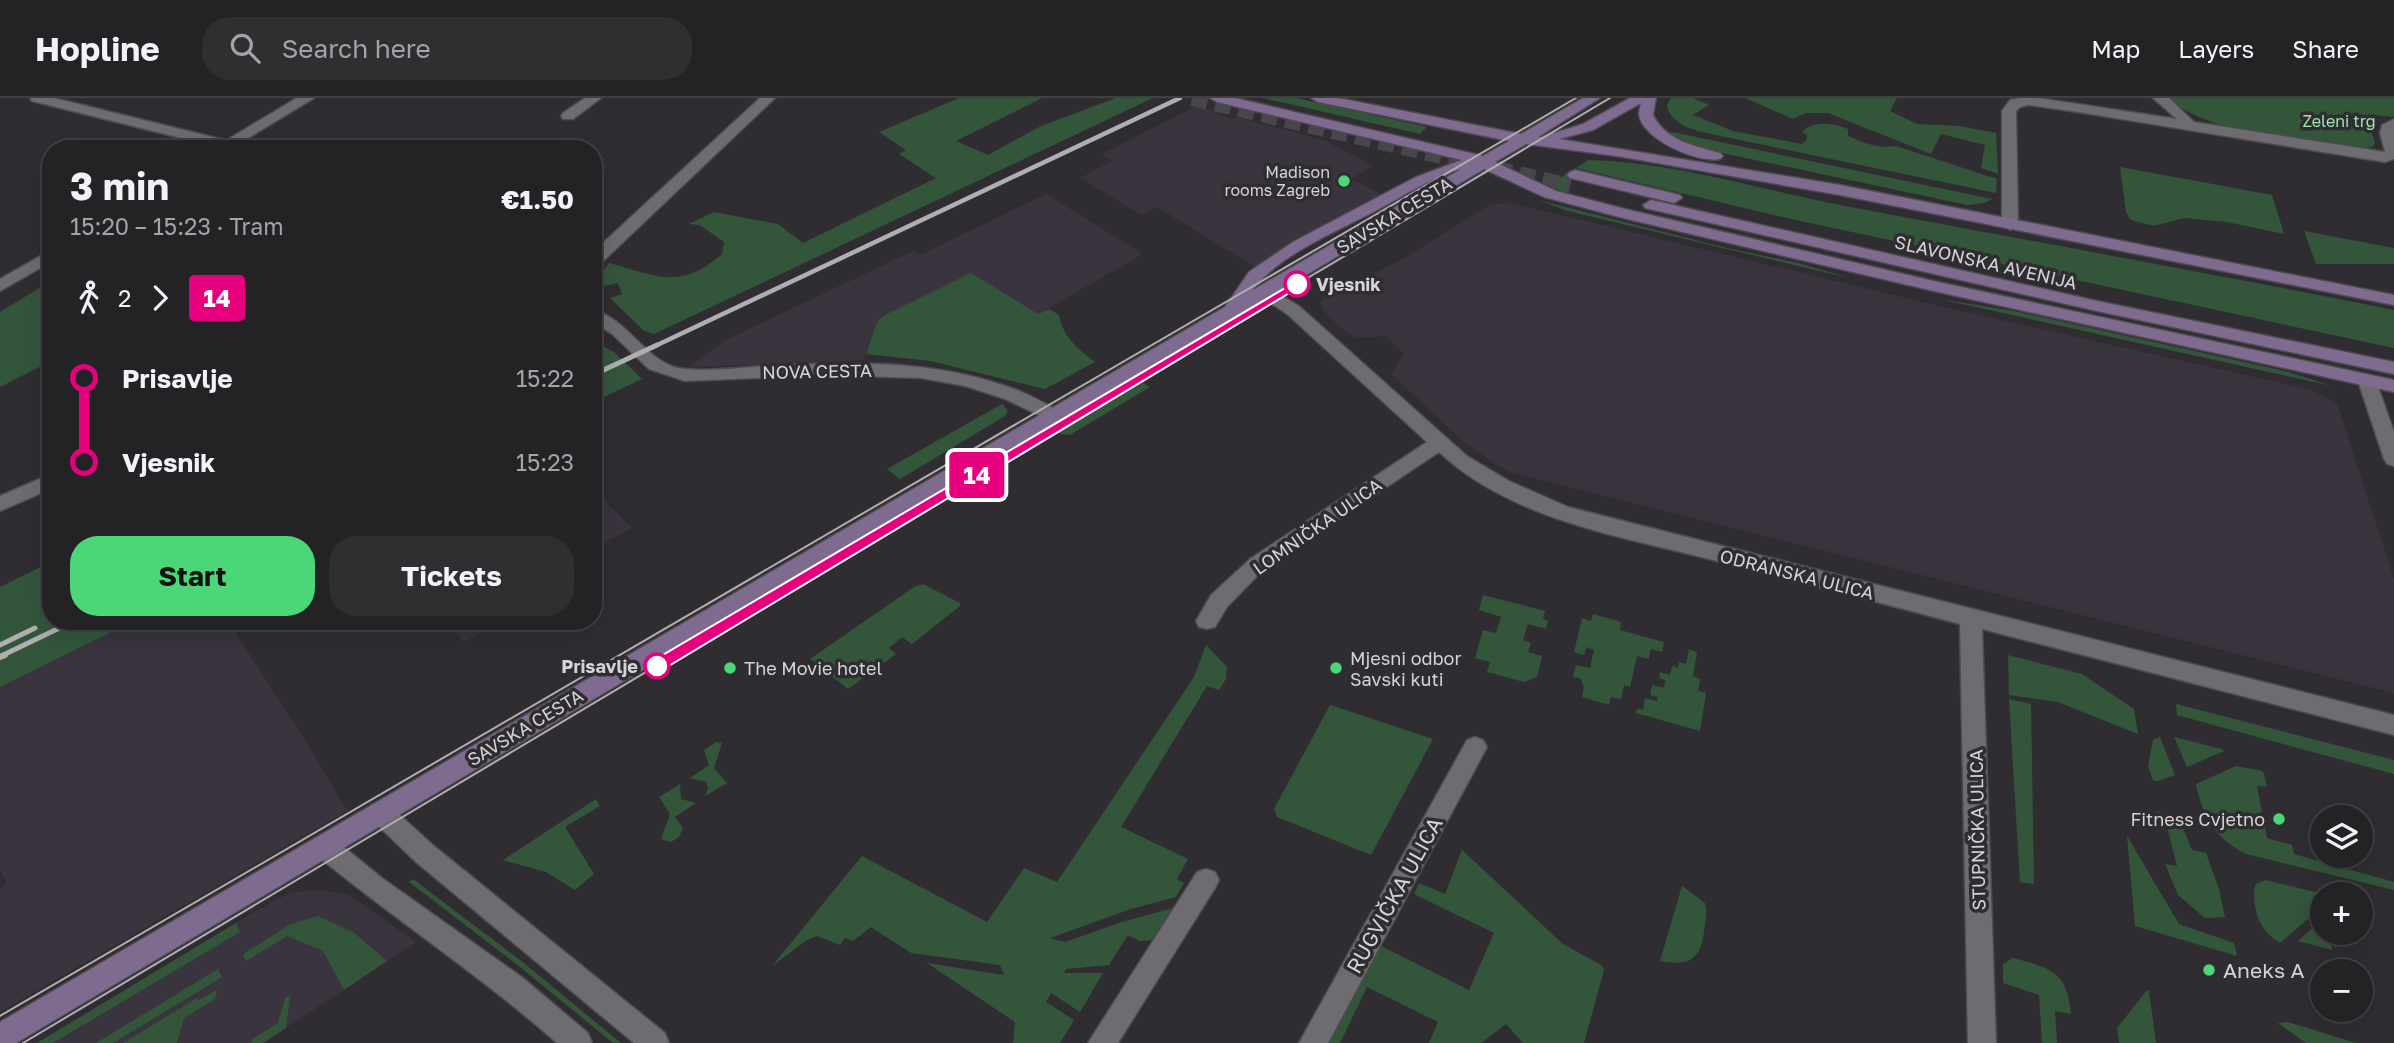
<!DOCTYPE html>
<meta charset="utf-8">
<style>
:root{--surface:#232225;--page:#2f2f32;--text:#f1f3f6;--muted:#a3a4a7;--line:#403f42;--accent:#4bd677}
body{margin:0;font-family:"Golos Text",sans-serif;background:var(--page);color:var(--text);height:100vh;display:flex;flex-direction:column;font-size:26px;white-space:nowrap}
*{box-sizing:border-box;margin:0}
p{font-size:23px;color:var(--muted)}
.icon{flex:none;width:38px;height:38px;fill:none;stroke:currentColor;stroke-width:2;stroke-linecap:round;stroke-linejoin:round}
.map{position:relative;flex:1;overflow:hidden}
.details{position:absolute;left:42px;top:42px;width:560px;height:490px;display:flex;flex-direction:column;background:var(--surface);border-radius:28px;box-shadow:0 7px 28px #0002,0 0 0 2px var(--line)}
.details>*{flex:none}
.badge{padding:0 14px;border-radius:5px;font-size:24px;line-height:46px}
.tools{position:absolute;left:2310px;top:707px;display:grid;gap:14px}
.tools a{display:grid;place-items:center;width:63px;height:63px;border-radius:50%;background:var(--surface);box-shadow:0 7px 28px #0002,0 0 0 2px var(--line);font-size:35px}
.map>.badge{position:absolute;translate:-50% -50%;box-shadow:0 0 0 4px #fff}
.legs{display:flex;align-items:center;gap:10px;height:77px;padding:0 28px;font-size:23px}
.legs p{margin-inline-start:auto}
.overview{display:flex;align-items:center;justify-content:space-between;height:119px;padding:0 28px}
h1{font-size:38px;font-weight:700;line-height:52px}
.primary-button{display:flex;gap:14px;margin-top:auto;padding:14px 28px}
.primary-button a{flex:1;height:80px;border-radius:28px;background:var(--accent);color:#111;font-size:28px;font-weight:700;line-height:80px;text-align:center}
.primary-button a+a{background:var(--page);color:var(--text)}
ul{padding:0 28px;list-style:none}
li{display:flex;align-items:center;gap:24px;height:84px;font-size:26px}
li i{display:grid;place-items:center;width:10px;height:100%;margin:0 9px;background:currentColor}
li i::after{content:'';width:18px;height:18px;margin:-9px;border:5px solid;border-radius:50%;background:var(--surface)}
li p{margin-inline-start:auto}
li:first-child i{background:linear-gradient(#0000 50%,currentColor 0)}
li:last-child i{background:linear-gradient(currentColor 50%,#0000 0)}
header{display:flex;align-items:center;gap:42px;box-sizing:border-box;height:98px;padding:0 35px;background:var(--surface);border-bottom:2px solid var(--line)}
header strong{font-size:33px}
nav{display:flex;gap:38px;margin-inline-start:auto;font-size:24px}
.search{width:490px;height:63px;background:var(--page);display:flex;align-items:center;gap:18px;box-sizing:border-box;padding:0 24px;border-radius:28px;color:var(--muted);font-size:26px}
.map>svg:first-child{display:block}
.built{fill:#39343d}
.green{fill:#33563b}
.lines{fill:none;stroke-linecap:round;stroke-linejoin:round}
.secondary-tunnel{stroke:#48464a;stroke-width:16;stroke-dasharray:16 8;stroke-linecap:butt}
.minor-casing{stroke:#4c4a4e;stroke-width:3}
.tertiary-casing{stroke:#4c4a4e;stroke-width:3}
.secondary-casing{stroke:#4c4a4e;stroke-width:3}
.minor{fill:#6e6c70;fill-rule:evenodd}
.tertiary{fill:#6e6c70;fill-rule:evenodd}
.secondary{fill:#7f6b90;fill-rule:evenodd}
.tram{stroke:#afaeb1;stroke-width:2}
.rail-far2{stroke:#afaeb1;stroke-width:4.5}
.rail-far1{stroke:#afaeb1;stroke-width:5}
.rail{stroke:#afaeb1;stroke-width:6}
.line-1{fill:#e6007e;stroke:#fff;stroke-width:2}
.poi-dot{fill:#4bd677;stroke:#2f2d31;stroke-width:2.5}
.stop-1-dot{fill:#fff;stroke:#e6007e;stroke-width:3.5}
.labels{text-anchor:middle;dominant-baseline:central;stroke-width:7;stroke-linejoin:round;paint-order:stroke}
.far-park-label{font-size:16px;fill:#a0e4ae;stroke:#2f2d31}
.far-poi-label{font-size:16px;fill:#d4d3d6;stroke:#2f2d31;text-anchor:end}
.street-label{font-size:18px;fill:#d4d3d6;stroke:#2f2d31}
.stop-label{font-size:18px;font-weight:bold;fill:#d4d3d6;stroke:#2f2d31;text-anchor:start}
.poi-label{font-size:18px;fill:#d4d3d6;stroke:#2f2d31;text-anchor:start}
.near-street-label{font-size:21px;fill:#d4d3d6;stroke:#2f2d31}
.near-poi-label{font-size:21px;fill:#d4d3d6;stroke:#2f2d31;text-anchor:start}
</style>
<header>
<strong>Hopline</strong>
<div class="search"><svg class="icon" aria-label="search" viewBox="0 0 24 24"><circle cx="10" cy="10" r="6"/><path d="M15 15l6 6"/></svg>Search here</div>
<nav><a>Map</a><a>Layers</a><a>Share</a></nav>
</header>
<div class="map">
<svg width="2394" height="945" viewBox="0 0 2394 945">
<rect width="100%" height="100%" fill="#2f2d31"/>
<path class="built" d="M 1198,7 L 1231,21 L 1236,19 L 1324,42 L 1373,67 L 1352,81 L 1383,97 L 1257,170 L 1157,109 L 1142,117 L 1080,80 L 1112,63 L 1102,56 Z
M 1046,96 L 1143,156 L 1038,216 L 877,224 L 863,262 L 689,269 L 726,242 L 913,153 L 920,157 Z
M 1510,105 L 1952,211 L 2312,292 L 2337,305 L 2394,481 L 2394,595 L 1513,375 L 1496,367 L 1463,343 L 1391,276 L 1404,256 L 1386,238 L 1355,240 L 1340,229 L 1322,211 L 1321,206 L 1323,201 L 1403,161 L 1491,106 Z
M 593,391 L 632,430 L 593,451 Z
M 134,523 L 228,523 L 308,647 L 347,713 L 0,914 L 0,791 L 7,785 L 0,773 L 0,589 Z
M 446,523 L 501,523 L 464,544 Z
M 319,792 L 349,797 L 416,844 L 263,945 L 37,945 L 271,804 L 292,794 Z"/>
<path class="green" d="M 959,0 L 1042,0 L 956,43 L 988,57 L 1041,28 L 1116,0 L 1153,0 L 654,236 L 643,232 L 610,200 L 622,196 L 618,185 L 600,189 C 597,180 603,173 609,165 C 658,178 679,193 722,156 L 724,144 L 700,127 L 689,126 L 714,114 L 778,126 L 803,145 L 936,80 L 899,56 L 906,52 L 879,34 Z
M 1263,0 L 1296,0 L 1427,29 L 1420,36 Z
M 1671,0 L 1693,0 L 1709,7 L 1693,17 L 1733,33 L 1802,46 L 1807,41 L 1807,37 L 1802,34 C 1813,22 1834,25 1848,31 L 1848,38 C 1864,45 1879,51 1896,48 L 1997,81 L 1996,95 L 1701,34 C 1687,30 1669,23 1667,7 Z
M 1745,0 L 1897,0 L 1890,13 L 1917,26 L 1959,28 L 1996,35 L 1998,76 L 1981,70 L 1985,47 L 1941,36 L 1931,56 L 1828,15 L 1806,15 L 1793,21 Z
M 2168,0 L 2394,0 L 2394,19 L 2372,17 L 2366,21 L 2375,44 L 2373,49 L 2358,50 C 2301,41 2212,38 2168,0 Z
M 1666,34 L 1677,35 L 1992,101 L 1985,105 L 1967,107 L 1713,53 L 1685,45 Z
M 1589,62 C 1674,64 1757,91 1840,107 C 2025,142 2210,175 2394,212 L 2394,250 L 1782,119 L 1576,70 L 1566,95 L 1548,87 Z
M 2120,69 L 2272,97 L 2284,136 L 2227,124 L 2184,120 L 2154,128 L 2131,122 L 2126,114 Z
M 1538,102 L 1727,150 L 1798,165 L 1853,181 L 1568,113 Z
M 2304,133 L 2394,150 L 2394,166 L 2316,166 Z
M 971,175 L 1038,216 L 1049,211 L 1059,217 C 1062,238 1079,252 1095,264 L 1045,291 L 930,263 L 866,256 L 877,224 L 885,217 Z
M 51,183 L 51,237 L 42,244 L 51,247 L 51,263 L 0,289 L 0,214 Z
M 1940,201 L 2014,213 L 2285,273 L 2332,288 Z
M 593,242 L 614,254 L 642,281 L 593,304 Z
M 1143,285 L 1150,289 L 1070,337 L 1056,335 Z
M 1002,306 L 1008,312 L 1005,318 L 900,381 L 887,371 Z
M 51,464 L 51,523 L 134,523 L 0,589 L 0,489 Z
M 923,486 L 960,505 L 960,508 L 912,546 L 902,539 L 889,550 L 896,556 L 848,591 L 810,561 L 914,489 Z
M 1483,497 L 1545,513 L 1543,521 L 1548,523 L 1546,531 L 1528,526 L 1523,542 L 1531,545 L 1528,554 L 1542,558 L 1537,579 L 1524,584 L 1487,574 L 1490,564 L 1475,560 L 1483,532 L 1496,535 L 1501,519 L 1479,512 Z
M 1593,516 L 1621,524 L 1620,532 L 1664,544 L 1662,554 L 1651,551 L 1649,561 L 1637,558 L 1630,589 L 1624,587 L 1621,601 L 1611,599 L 1609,607 L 1582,599 L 1584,589 L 1580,580 L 1573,579 L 1576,567 L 1590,570 L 1594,552 L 1586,549 L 1584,557 L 1574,554 L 1582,520 L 1591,523 Z
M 1206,547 L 1227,569 L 1226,581 L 1219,592 L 1207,588 L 1121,729 L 1188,761 L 1177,781 L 1184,785 L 1176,799 L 1131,811 L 1050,840 L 1065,844 L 1122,824 L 1177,809 L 1154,842 L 1140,843 L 1128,837 L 1109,867 L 1066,871 L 1064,875 L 1103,875 L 1080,914 L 1051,895 L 1046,904 L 1074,922 L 1060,945 L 1013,945 L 1015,924 L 927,865 L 1004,877 L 1000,867 L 911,855 L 871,829 L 853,843 L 845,840 L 840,847 L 817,838 L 807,842 L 772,868 L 862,758 L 987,824 L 1024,770 L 1057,784 L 1194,579 Z
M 1689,551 L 1697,554 L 1693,578 L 1700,581 L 1698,593 L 1706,595 L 1700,633 L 1636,615 L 1637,611 L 1643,612 L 1645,600 L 1657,603 L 1657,599 L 1650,597 L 1652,587 L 1664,590 L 1665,582 L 1659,580 L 1660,574 L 1670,577 L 1672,568 L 1678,570 L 1679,564 L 1686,566 Z
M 2008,557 L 2082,576 L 2134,611 L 2138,636 L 2058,604 L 2009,597 Z
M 2009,601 L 2031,606 L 2034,786 L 2020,784 Z
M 2176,606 L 2394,662 L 2394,676 L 2177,617 Z
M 1330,607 L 1433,641 L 1371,757 L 1277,719 L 1274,711 Z
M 2160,639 L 2175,677 L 2158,683 L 2153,682 L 2148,668 L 2153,642 Z
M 2174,639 L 2222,651 L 2224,653 L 2187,669 Z
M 716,644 L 722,645 L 714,670 L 727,685 L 705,698 L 708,690 L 706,684 L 690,680 L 709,667 L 704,652 Z
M 2236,668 L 2263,673 L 2267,689 L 2257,688 L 2267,740 L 2292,747 L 2294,756 L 2394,784 L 2394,792 L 2246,756 C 2216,741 2202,718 2196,686 Z
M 680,686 L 681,701 L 696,705 L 675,719 L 683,730 L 679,739 L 671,744 L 661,741 L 670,716 L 659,699 Z
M 596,701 L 600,708 L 565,729 L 594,776 L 575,792 L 546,774 L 503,762 Z
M 2156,713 L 2179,720 L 2192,752 L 2206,755 L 2219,791 L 2225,819 L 2205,820 L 2178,797 L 2165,766 L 2177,768 L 2167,729 L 2156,726 Z
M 2127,738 L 2179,826 L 2234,845 L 2237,858 L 2135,828 Z
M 1462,752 L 1563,846 L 1601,867 L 1604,872 L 1584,945 L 1523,945 L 1506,926 L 1481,945 L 1429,945 L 1438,924 L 1367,889 L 1340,945 L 1329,945 L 1368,868 L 1381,848 L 1469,892 L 1494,835 L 1414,796 L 1419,785 L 1445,796 Z
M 413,781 L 524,865 L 621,945 L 613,945 L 520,869 L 409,784 Z
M 2266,782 L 2323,796 L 2322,809 L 2280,845 C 2259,832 2254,815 2254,791 L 2256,786 Z
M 1682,788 L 1705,805 C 1708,815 1705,825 1704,834 C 1700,863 1688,868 1660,863 Z
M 318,818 L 353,834 L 387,863 L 344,892 L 323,853 L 287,838 L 246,863 L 243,856 L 291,826 Z
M 2322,822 L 2322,835 L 2329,835 L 2332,852 L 2298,843 Z
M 236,825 L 240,834 L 53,945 L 37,945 Z
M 2013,860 C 2052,870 2067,874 2071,916 L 2055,913 L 2057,945 L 2042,945 L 2039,897 L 2003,885 L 2003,866 Z
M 218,871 L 222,879 L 219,881 L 113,945 L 96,945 Z
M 217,892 L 215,901 L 184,920 L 177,945 L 123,945 L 197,900 L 199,902 Z
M 2147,892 L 2149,893 L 2156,945 L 2119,945 L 2117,930 Z
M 290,897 L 286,930 L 263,945 L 252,945 L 251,942 L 278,925 L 285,900 Z
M 2288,924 L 2356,945 L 2306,945 L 2278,925 Z"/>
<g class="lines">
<path class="secondary-tunnel" d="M 1192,0 L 1570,88"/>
<g class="minor-casing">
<path id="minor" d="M 30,0 L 54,0 L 249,48 L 251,51 L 225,51 L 32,3 Z
M 585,0 L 601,0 L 573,21 L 563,21 L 561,18 L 563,15 Z
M 760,0 L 775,0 L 599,167 L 593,168 L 593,154 Z
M 2020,0 L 2038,0 L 2177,21 L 2153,0 L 2169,0 L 2194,24 L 2385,54 L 2380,35 L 2382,27 L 2394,21 L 2394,61 L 2385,64 L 2078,14 L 2029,7 L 2020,9 L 2016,13 L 2018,127 L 2010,132 L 2002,127 L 2002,13 L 2010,2 Z
M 1265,188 L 1299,208 L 1467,358 L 1509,383 L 1568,409 L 2394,617 L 2394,637 L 1982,531 L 1996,945 L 1968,945 L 1960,526 C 1878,504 1795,483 1713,462 C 1620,438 1512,422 1439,354 L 1264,471 L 1227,509 L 1215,529 L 1207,531 L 1199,529 L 1196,523 L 1211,497 L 1250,461 L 1427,344 L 1287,216 L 1259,197 L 1257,193 Z
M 593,212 C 630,221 647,268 685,271 C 716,274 750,268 781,267 C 860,263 942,263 1017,292 C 1032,298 1046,306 1060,314 L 1062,318 L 1060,322 L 1053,324 L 1005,301 L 965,288 L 921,280 L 826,277 L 685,283 L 649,271 L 612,236 L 593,224 Z
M 2367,277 L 2376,283 L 2394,334 L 2394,368 L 2387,366 L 2384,361 L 2358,283 Z
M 51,376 L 51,391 L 0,413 L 0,398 Z
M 1475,639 L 1483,642 L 1487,649 L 1328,945 L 1299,945 L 1467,642 Z
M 1206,771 L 1215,774 L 1219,782 L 1215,790 L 1118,945 L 1088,945 L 1197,774 Z"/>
</g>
<g class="tertiary-casing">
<path id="tertiary" d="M 297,0 L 314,0 L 230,51 L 212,51 Z
M 51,152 L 51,164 L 0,193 L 0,181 Z
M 380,703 L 389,707 L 434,748 L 665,935 L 669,945 L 634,945 L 416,764 L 371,721 L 368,714 L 371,707 Z
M 324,737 L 333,740 L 382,780 L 523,880 L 588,935 L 592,945 L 557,945 C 480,877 394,821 315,756 L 312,748 L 315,740 Z"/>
</g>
<g class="secondary-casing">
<path id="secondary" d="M 1210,0 L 1235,0 L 1483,58 L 1509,43 L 1318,4 L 1311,0 L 1338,0 L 1521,36 L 1583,0 L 1600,0 L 1538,39 L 1541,39 L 1583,26 L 1630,0 L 1656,0 L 1653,17 C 1666,43 1695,48 1720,55 L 1723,58 L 1720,61 C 1699,66 1641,41 1639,16 C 1639,13 1640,9 1641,5 L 1593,32 L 1559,41 L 1840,87 L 2394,197 L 2394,207 L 1840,97 L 1617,58 L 1526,46 L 1495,64 L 1556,93 L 1625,111 L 1938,184 L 2394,282 L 2394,294 L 1938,194 L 1623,120 L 1544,99 L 1484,71 L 16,945 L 0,945 L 0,924 L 1225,209 L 1249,174 L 1293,144 L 1416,79 L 1462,62 L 1217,4 ZM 1461,71 L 1253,192 C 1279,156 1340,132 1379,111 C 1405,97 1432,79 1461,71 Z
M 1575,72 L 1680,97 L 1682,100 L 1674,105 L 1570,80 L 1567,77 L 1570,74 Z
M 1651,102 L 2097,203 L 2394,264 L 2394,276 L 2097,213 L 1645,110 L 1643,107 Z"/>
</g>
<use href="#minor" class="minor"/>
<use href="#tertiary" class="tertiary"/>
<use href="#secondary" class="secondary"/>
<path class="tram" d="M 0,918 L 1576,0
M 23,945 L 1610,0"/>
<path class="rail-far2" d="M 653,249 L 1180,0"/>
<path class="rail-far1" d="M 593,277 L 657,247
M 0,547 L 35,530
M 1,558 L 74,523"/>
<path class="rail" d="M 0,559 L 5,557"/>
</g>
<path class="line-1" d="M 1297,183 L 1301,184 L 1301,188 L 662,572 L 651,572 L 649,568 L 651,564 Z"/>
<g class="poi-dot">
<circle cx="1344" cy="83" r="7"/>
<circle cx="730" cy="570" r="7"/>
<circle cx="1336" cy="570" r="7"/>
<circle cx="2279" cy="721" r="7"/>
<circle cx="2209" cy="872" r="7"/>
</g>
<g class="stop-1-dot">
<circle cx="1297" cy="186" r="12"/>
<circle cx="657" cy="568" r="12"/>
</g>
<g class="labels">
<g class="far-park-label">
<text x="2339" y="23">Zeleni trg</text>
</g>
<g class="far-poi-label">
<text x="1330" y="74">Madison<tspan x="1330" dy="18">rooms Zagreb</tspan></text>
</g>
<g class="street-label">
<text transform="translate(1394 117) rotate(-31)">SAVSKA CESTA</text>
<text transform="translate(1986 164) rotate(13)">SLAVONSKA AVENIJA</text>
<text transform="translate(817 273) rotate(-1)">NOVA CESTA</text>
<text transform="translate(1317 428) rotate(-35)">LOMNIČKA ULICA</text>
<text transform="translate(1797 476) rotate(14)">ODRANSKA ULICA</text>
<text transform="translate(525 629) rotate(-31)">SAVSKA CESTA</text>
<text transform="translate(1977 732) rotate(-91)">STUPNIČKA ULICA</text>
</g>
<g class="stop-label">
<text x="1316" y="186">Vjesnik</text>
<text x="638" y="568" text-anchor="end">Prisavlje</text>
</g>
<g class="poi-label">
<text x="1350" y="560">Mjesni odbor<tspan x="1350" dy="21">Savski kuti</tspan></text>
<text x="744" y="570">The Movie hotel</text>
<text x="2265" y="721" text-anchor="end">Fitness Cvjetno</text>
</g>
<g class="near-street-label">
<text transform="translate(1394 797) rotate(-61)">RUGVIČKA ULICA</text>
</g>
<g class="near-poi-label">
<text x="2223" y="872">Aneks A</text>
</g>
</g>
</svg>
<div class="tools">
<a><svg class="icon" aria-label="layers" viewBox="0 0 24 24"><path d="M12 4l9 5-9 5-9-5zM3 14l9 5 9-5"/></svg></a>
<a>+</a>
<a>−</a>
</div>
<b class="badge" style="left:977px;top:377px;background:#e6007e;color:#fff">14</b>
<section class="details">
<div class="overview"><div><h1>3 min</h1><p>15:20 – 15:23 · Tram</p></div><b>€1.50</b></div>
<div class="legs"><svg class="icon" aria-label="walk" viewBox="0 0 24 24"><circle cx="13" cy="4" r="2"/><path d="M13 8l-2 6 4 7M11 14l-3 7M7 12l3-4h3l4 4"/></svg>2<svg class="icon" aria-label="forward" viewBox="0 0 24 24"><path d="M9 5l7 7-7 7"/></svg><b class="badge" style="background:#e6007e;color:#fff">14</b></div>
<ul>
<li><i style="color:#e6007e"></i><b>Prisavlje</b><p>15:22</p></li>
<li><i style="color:#e6007e"></i><b>Vjesnik</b><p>15:23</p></li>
</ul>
<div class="primary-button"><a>Start</a><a>Tickets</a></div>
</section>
</div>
